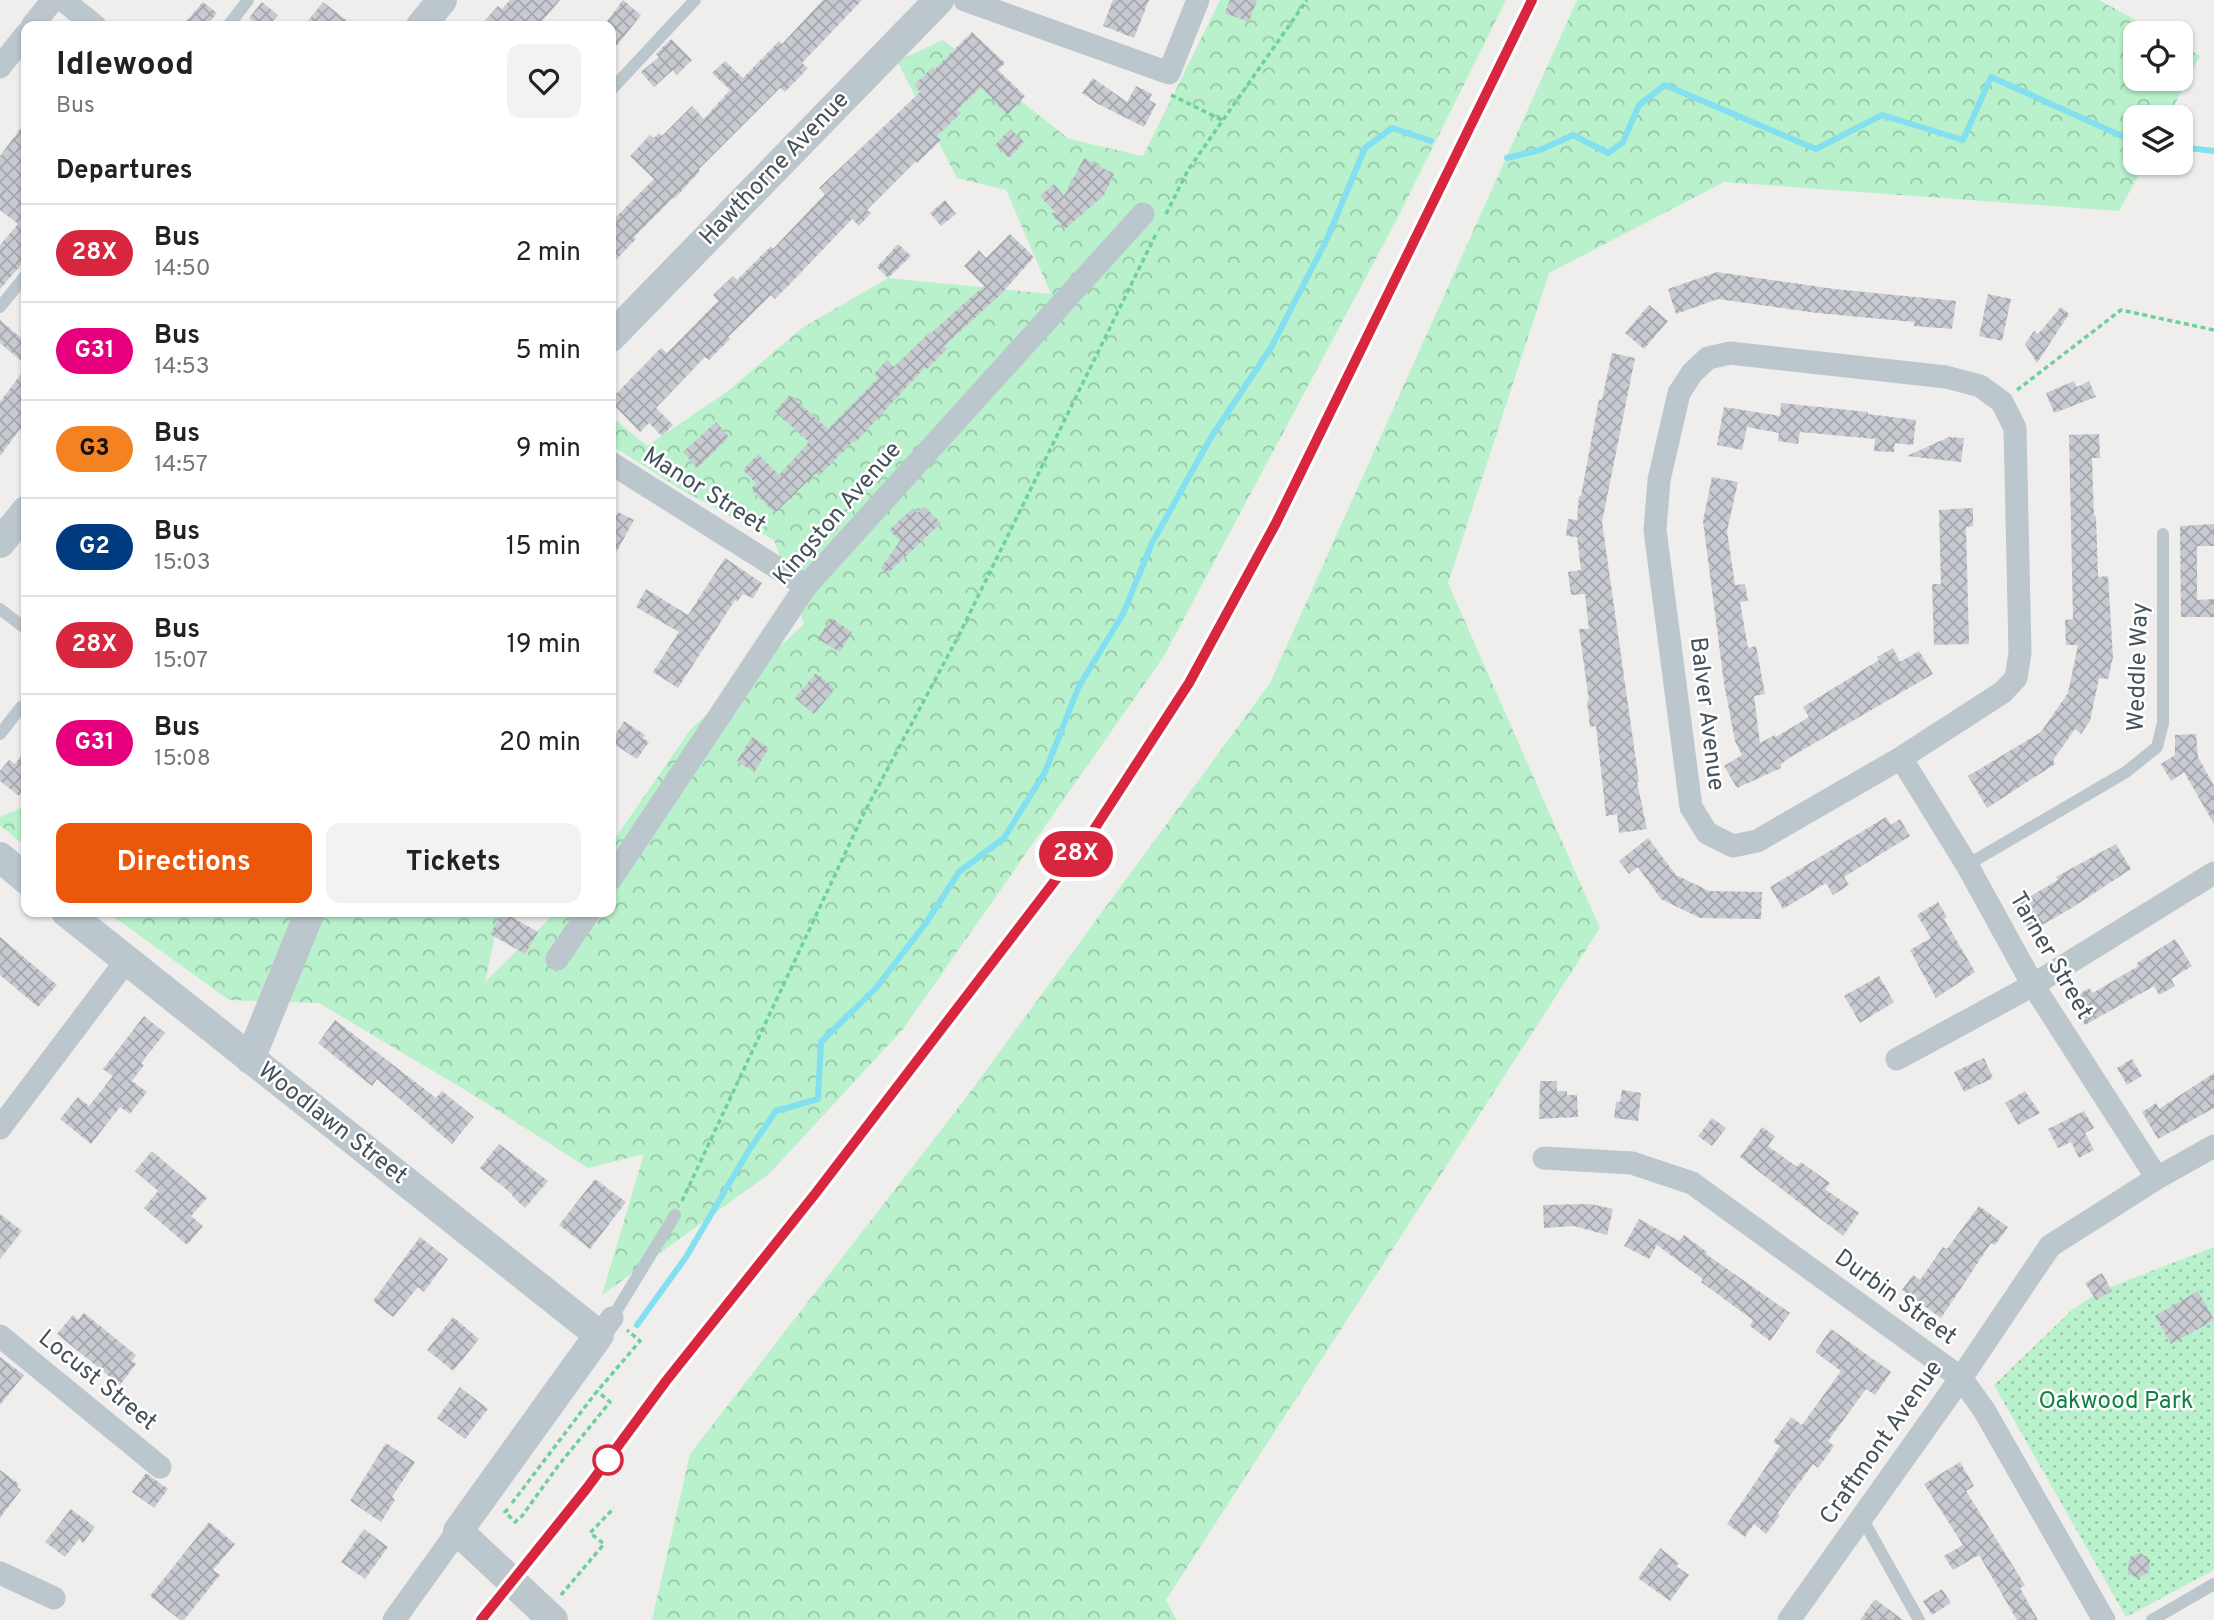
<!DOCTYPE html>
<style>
:root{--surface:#fff;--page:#f2f2f2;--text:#222;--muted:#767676;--line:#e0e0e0;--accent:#ea580c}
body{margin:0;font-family:Overpass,sans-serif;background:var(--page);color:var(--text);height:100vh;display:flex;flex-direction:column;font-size:26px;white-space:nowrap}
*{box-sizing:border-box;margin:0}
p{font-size:23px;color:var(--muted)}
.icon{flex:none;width:38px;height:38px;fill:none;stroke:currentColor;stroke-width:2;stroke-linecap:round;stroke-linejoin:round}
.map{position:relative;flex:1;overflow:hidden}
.sheet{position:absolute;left:21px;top:21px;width:595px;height:896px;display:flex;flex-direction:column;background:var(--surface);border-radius:14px;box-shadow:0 2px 5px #0004}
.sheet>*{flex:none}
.badge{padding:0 14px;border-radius:23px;font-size:24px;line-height:46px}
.fabs{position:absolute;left:2123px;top:21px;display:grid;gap:14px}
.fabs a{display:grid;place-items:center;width:70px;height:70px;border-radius:14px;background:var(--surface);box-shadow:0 2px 5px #0004;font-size:35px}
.map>.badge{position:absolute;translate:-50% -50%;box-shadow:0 0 0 4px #fff}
h2{padding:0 35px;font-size:26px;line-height:63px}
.round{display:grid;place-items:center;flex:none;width:74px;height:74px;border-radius:14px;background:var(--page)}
.head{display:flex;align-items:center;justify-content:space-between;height:119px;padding:0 35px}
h1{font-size:33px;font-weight:700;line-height:52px}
.action{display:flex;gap:14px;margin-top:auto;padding:14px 35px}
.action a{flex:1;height:80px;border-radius:14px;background:var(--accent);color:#fff;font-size:28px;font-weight:700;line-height:80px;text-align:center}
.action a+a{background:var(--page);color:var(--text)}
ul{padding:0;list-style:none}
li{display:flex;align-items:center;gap:21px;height:98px;padding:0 35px;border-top:2px solid var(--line)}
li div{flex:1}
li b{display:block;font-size:26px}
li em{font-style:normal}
li .badge{min-width:77px;font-weight:700;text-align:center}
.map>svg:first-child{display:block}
.forest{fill:url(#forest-crowns)}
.park{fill:url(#park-dots)}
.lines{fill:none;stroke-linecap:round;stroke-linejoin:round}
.stream{stroke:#83e0f0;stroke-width:6}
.building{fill:url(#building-cross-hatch)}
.path{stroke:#6fd09a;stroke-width:3.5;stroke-dasharray:5 3.5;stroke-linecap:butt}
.service{stroke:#bbc6cd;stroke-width:12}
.minor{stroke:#bbc6cd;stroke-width:23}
.tertiary{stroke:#bbc6cd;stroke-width:30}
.service-bridge{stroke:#bbc6cd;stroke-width:12}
.line-casing{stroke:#fff;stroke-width:16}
.line{stroke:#d7263d;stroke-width:10}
.stop-dot{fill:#fff;stroke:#d7263d;stroke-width:3.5}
.labels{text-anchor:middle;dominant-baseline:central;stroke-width:5;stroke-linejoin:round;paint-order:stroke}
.street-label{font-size:24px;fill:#45525b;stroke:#fff}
.park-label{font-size:24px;fill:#128042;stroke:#fff}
</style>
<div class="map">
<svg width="2214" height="1620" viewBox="0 0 2214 1620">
<defs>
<pattern id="forest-crowns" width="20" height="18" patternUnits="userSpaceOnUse" patternTransform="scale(1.75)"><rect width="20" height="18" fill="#b8f1cb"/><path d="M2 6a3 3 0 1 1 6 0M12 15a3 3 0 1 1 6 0" fill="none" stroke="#97c6a8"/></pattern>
<pattern id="park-dots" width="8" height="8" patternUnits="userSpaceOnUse" patternTransform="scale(1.75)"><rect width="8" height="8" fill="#b8f1cb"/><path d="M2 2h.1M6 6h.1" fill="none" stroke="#97c6a8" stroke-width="1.8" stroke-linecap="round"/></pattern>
<pattern id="building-cross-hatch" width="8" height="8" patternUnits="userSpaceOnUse" patternTransform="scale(1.75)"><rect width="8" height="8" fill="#c7cad0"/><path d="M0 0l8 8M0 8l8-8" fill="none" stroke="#a3a7ac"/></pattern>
</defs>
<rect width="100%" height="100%" fill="#f0eded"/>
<path class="forest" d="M 1220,0 L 1506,0 L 1398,217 L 1164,656 L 903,1029 L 769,1174 L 602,1295 L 644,1154 L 588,1168 L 480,1099 L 319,1003 L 229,1000 L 107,912 L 500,912 L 485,982 L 556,912 L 611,912 L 611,844 L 691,729 L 804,624 L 774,540 L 682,490 L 611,445 L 611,416 L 647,446 L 728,391 L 802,328 L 888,278 L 1051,294 L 1006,190 L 957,178 L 897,61 L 943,40 L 1069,139 L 1143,156 Z
M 1577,0 L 2099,0 L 2159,33 L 2135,33 L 2135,79 L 2180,79 L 2181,45 L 2200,56 L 2168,117 L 2135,117 L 2135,163 L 2145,163 L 2119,211 L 1724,182 L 1549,273 L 1448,583 L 1600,928 L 1166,1600 L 1177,1620 L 652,1620 L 690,1454 L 962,1103 L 1270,683 Z
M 26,806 L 26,847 L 0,825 L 0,817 Z"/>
<path class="park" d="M 2214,1247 L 2214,1570 L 2126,1617 L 1994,1385 L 2072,1310 L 2100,1291 Z"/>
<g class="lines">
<path class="stream" d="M 2180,147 L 2214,151
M 1507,158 L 1540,150 L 1573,135 L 1608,153 L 1623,142 L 1639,105 L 1665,85 L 1816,149 L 1882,115 L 1963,140 L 1991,77 L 2135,142
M 637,1325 L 686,1257 L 749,1150 L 776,1111 L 818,1099 L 821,1042 L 876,988 L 926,923 L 959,872 L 1004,838 L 1045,772 L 1079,686 L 1123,614 L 1152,543 L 1210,439 L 1272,346 L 1327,239 L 1365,148 L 1392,128 L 1431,141"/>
</g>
<path class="building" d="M 510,0 L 560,0 L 538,26 L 480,26 L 498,6 L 502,9 Z
M 623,0 L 641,15 L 611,53 L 611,24 L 607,21 Z
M 823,0 L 862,0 L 802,63 L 808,68 L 785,92 L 780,88 L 699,169 L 700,171 L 675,198 L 674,197 L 634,237 L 636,239 L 611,265 L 611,222 L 654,179 L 630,156 L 650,135 L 654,138 L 659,133 L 662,136 L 692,106 L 704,119 L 730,90 L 712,73 L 725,61 L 743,78 L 779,41 L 782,44 Z
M 1113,0 L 1149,0 L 1134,38 L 1103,26 Z
M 1230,0 L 1257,0 L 1249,22 L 1225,13 Z
M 203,2 L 217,13 L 206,26 L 182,26 Z
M 262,2 L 278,15 L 269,26 L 258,26 L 249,18 Z
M 323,2 L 354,26 L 304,26 Z
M 972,32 L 1005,63 L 998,70 L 1025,96 L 1007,115 L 981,87 L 957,110 L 961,113 L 937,136 L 941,140 L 917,163 L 916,161 L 867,210 L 871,213 L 859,226 L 852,219 L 790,284 L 775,299 L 771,295 L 728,337 L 730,339 L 709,360 L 705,357 L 656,408 L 673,425 L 662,436 L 649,423 L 640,432 L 611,402 L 611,399 L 661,348 L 667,353 L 718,301 L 713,295 L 733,276 L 737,280 L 771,246 L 773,249 L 825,194 L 819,188 L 920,92 L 914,85 L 933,67 L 935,69 Z
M 671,39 L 692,60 L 677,75 L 673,70 L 654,87 L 641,72 L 659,57 L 656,54 Z
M 1093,78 L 1127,102 L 1136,86 L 1152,94 L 1149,100 L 1156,104 L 1144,127 L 1098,104 L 1082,93 Z
M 26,121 L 26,259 L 0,289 L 0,245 L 18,224 L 0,210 L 0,156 Z
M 1010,129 L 1024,142 L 1009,158 L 995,145 Z
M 1084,158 L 1114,174 L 1104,195 L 1065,229 L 1051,214 L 1055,212 L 1040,196 L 1054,184 L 1064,196 Z
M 945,200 L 956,214 L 941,226 L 930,213 Z
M 1010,234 L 1034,257 L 1001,294 L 944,346 L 947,349 L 927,369 L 925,367 L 855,443 L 853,441 L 819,476 L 816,473 L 775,513 L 751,489 L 756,483 L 743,470 L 758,454 L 779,475 L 809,442 L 775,411 L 790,395 L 828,429 L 878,378 L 874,374 L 887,360 L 894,367 L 930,332 L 931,333 L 984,286 L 964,266 L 979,250 L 986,258 Z
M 898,244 L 911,256 L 888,278 L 877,267 Z
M 1717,272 L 1834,289 L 1956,301 L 1952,329 L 1914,326 L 1914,322 L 1817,313 L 1718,299 L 1676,314 L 1668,289 Z
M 1988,294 L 2011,299 L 2002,341 L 1979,336 Z
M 1649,305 L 1668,321 L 1644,349 L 1625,333 Z
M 2061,307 L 2069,314 L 2037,363 L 2025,344 L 2034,331 L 2038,334 Z
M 0,320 L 26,342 L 26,365 L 0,343 Z
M 1612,353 L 1635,358 L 1602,522 L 1639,782 L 1637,782 L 1647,829 L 1619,833 L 1617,814 L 1606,816 L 1596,726 L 1590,727 L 1587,701 L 1589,701 L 1579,629 L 1589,629 L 1585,594 L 1571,595 L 1568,572 L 1581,570 L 1577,537 L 1566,536 L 1568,519 L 1577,520 L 1579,496 L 1581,496 L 1599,399 L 1602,400 Z
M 26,367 L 26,421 L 0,456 L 0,402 Z
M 2074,381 L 2077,387 L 2089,381 L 2096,397 L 2054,413 L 2046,393 Z
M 1781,403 L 1868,412 L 1868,414 L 1916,420 L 1913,445 L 1895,443 L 1894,452 L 1874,451 L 1875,439 L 1800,432 L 1798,444 L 1778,441 L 1779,433 L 1747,427 L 1742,450 L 1717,445 L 1724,407 L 1780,416 Z
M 716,422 L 729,437 L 697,468 L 683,452 Z
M 2099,434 L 2100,458 L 2092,458 L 2094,516 L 2096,516 L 2098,577 L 2108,576 L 2113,657 L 2108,679 L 2099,678 L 2090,721 L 2081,734 L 2075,729 L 2053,760 L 2055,764 L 1987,808 L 1968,776 L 2041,732 L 2068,693 L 2078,645 L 2066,645 L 2065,620 L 2073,619 L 2069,435 Z
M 1949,437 L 1964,438 L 1961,462 L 1907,456 Z
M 1712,477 L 1738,482 L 1727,531 L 1735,585 L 1745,584 L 1748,601 L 1740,602 L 1748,648 L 1756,646 L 1765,694 L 1754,696 L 1760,743 L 1775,735 L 1776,737 L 1809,717 L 1803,707 L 1879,660 L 1877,657 L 1893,648 L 1900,662 L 1919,651 L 1933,674 L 1789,758 L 1780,765 L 1781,768 L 1737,788 L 1724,766 L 1742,755 L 1735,741 L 1724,683 L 1703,521 Z
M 924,506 L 941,523 L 887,574 L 881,568 L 900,541 L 889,530 L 913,508 L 917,513 Z
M 1973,508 L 1973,526 L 1966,527 L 1969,644 L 1934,645 L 1932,584 L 1941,584 L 1939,510 Z
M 618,512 L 634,520 L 611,562 L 611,525 Z
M 2214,524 L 2214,546 L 2197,546 L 2197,600 L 2214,599 L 2214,617 L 2181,617 L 2180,526 Z
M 725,558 L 762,583 L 753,598 L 743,594 L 737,602 L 735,600 L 678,688 L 653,672 L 679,632 L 636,607 L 646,589 L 688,615 Z
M 831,618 L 852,632 L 840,652 L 818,639 Z
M 816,673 L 835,689 L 814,714 L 795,698 Z
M 624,721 L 645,735 L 643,738 L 649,742 L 637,759 L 611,742 Z
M 2196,734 L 2198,757 L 2214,786 L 2214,824 L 2184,772 L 2171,781 L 2161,764 L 2175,755 L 2175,735 Z
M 752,737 L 769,748 L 754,772 L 737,761 Z
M 26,749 L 26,786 L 19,796 L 0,781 L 0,771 L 9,760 L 15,764 Z
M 1886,817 L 1891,825 L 1900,819 L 1910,836 L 1844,877 L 1849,885 L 1833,895 L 1826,883 L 1783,909 L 1770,887 Z
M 1648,838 L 1676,875 L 1709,891 L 1762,892 L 1761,919 L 1700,918 L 1661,899 L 1638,867 L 1629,874 L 1619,861 Z
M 2116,844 L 2131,869 L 2070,909 L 2030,932 L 2014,906 L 2058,880 L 2056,877 Z
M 1938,902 L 1947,917 L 1944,919 L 1975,972 L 1936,998 L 1910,950 L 1931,938 L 1917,915 Z
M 503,912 L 538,932 L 525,954 L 490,934 Z
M 0,937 L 57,985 L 38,1007 L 0,975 Z
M 2175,939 L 2192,966 L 2171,979 L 2175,986 L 2159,995 L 2154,986 L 2085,1025 L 2070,1000 L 2089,988 L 2093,993 L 2138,966 L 2137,963 Z
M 1879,976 L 1894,1002 L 1860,1023 L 1844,996 Z
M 144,1016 L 165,1033 L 141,1063 L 144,1065 L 132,1081 L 147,1092 L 130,1114 L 120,1107 L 91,1144 L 60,1119 L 78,1097 L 89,1106 L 113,1076 L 103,1069 Z
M 335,1020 L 436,1098 L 442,1091 L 474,1117 L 452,1144 L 377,1079 L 372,1086 L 318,1043 Z
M 1984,1058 L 1993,1078 L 1964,1092 L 1954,1072 Z
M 2132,1059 L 2142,1076 L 2127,1085 L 2117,1068 Z
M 2214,1073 L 2214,1108 L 2158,1139 L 2142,1112 L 2156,1103 L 2159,1109 Z
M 1540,1081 L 1557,1081 L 1557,1091 L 1567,1091 L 1567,1095 L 1577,1095 L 1578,1117 L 1539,1119 Z
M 1622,1090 L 1641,1093 L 1638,1121 L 1614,1118 L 1616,1102 L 1620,1102 Z
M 2025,1091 L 2040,1113 L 2018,1125 L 2005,1103 Z
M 2084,1111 L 2094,1128 L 2085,1133 L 2094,1150 L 2079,1158 L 2071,1142 L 2058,1148 L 2048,1129 Z
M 1712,1118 L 1726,1128 L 1712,1146 L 1698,1136 Z
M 1762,1127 L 1775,1136 L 1768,1146 L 1797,1167 L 1801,1162 L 1830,1183 L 1825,1189 L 1859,1213 L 1843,1236 L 1740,1157 Z
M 499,1144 L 548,1181 L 525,1208 L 512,1196 L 513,1195 L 480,1168 Z
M 152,1151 L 207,1198 L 191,1216 L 203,1226 L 187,1245 L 144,1208 L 158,1191 L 135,1171 Z
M 595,1179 L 626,1202 L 590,1249 L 559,1225 Z
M 1591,1204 L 1613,1209 L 1607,1235 L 1574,1226 L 1544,1228 L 1543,1205 Z
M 1979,1206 L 2008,1227 L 1995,1245 L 1991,1243 L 1941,1318 L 1902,1290 L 1913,1275 L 1920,1280 L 1943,1247 L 1947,1249 Z
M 0,1214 L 22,1231 L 0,1259 Z
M 1639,1219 L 1679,1241 L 1684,1235 L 1707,1252 L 1706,1254 L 1790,1313 L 1770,1341 L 1750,1326 L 1753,1320 L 1701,1282 L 1703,1279 L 1657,1245 L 1649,1259 L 1624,1246 Z
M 420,1237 L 448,1259 L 424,1292 L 418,1287 L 393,1317 L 373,1301 Z
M 2102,1273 L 2112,1291 L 2096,1300 L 2085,1283 Z
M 2198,1291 L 2214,1320 L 2171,1344 L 2155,1316 Z
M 84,1313 L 136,1355 L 132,1361 L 136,1364 L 120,1385 L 57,1334 L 73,1315 L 78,1320 Z
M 453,1317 L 479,1339 L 453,1371 L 427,1350 Z
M 1831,1329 L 1891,1372 L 1875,1395 L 1866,1389 L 1828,1441 L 1834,1446 L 1818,1468 L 1813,1464 L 1777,1514 L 1780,1515 L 1766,1534 L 1754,1524 L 1745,1537 L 1727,1524 L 1780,1446 L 1773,1442 L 1791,1417 L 1802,1425 L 1841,1371 L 1815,1352 Z
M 0,1357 L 24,1375 L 0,1405 Z
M 460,1387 L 488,1409 L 465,1439 L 437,1418 Z
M 386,1443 L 415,1462 L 392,1497 L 395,1500 L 381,1522 L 350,1501 Z
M 1960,1462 L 1974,1486 L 1966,1491 L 2025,1585 L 2020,1588 L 2038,1620 L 2017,1620 L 1979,1555 L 1953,1570 L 1944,1556 L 1963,1545 L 1924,1484 Z
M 0,1470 L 19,1484 L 17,1487 L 21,1490 L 0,1518 Z
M 146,1473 L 168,1489 L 154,1508 L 132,1492 Z
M 71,1509 L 95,1527 L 83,1543 L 79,1539 L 65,1557 L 45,1542 Z
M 209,1522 L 235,1544 L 213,1570 L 220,1575 L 184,1620 L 180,1620 L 150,1596 Z
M 364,1529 L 388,1547 L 365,1579 L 341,1562 Z
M 1660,1548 L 1679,1563 L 1676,1566 L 1689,1575 L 1670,1601 L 1638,1578 Z
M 2140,1553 L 2150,1560 L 2149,1572 L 2139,1578 L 2128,1574 L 2129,1559 Z
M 1942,1589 L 1951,1603 L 1932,1615 L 1923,1601 Z
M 1875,1599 L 1903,1620 L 1860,1620 Z"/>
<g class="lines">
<path class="path" d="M 1171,95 L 1222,120
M 1166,214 L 1188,170 L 1307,0
M 2017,390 L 2121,310 L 2214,330
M 682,1201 L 864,813 L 959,635 L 1156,234
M 512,1503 L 594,1395 L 640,1341 L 627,1330
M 508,1509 L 505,1512 L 515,1522 L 522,1516 L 558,1466 L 610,1402 L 597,1391
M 561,1595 L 604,1544 L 590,1533 L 614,1508"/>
<path class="service" d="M 228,26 L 248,0
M 611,90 L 695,0
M 0,307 L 26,275
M 0,609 L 26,629
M 0,734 L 21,707
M 1967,865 L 2126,772 L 2157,747 L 2163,723 L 2163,534
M 612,1318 L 675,1215
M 1862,1518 L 1919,1620
M 545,1539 L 587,1488 L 666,1381 L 815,1194 L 1093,831 L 1189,683 L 1276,523 L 1532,0
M 2152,1620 L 2214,1584"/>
<path class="minor" d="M 63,0 L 95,26
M 965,0 L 1169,73 L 1198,0
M 32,26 L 53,0
M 0,67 L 26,34
M 1730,353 L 1946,377 L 1980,386 L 2002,402 L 2015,428 L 2020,653 L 2016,678 L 2003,692 L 1901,758 L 1757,841 L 1733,846 L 1707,833 L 1691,807 L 1655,530 L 1659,480 L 1679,393 L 1692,373 L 1708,358 Z
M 611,463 L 806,586
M 1901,758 L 1967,865 L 2033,985 L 2157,1178
M 611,879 L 806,586 L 1143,214
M 557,959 L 589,912
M 1897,1059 L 2033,985 L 2214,873
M 0,1128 L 126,961
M 1544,1158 L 1632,1163 L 1692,1183 L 1961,1378 L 1984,1410 L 2104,1620
M 599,1335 L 612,1318
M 0,1336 L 160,1467
M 0,1573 L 54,1598
M 394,1620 L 458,1531
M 1789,1620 L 1961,1378 L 2050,1246 L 2157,1178 L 2214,1146"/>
<path class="tertiary" d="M 421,26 L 442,0
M 611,337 L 939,0
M 0,543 L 26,511
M 0,857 L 26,879
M 66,912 L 599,1335 L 458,1531 L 553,1620
M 250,1059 L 310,912"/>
<path class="service-bridge" d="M 484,1616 L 545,1539"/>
</g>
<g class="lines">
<g class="line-casing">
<path id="line" d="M 481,1620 L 587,1488 L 666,1381 L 815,1194 L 1093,831 L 1189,683 L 1276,523 L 1532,0"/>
</g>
<use href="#line" class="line"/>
</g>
<circle class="stop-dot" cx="608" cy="1460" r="14"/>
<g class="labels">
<g class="street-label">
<text transform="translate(775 169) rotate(-46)">Hawthorne Avenue</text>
<text transform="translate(704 491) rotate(32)">Manor Street</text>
<text transform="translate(838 514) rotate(-49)">Kingston Avenue</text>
<text transform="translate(2139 667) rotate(-88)">Weddle Way</text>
<text transform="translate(1706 714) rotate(83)">Balver Avenue</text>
<text transform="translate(2050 956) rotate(60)">Tarner Street</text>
<text transform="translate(332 1124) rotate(38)">Woodlawn Street</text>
<text transform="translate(1895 1298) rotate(36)">Durbin Street</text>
<text transform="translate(97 1381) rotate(39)">Locust Street</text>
<text transform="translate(1882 1443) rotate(-55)">Craftmont Avenue</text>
</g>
<g class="park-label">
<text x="2116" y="1402">Oakwood Park</text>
</g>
</g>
</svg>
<div class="fabs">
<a><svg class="icon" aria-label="locate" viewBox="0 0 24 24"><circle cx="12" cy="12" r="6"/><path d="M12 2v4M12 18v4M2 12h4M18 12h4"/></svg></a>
<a><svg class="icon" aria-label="layers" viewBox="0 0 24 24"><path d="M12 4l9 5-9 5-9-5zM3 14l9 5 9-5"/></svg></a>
</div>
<b class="badge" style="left:1076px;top:854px;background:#d7263d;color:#fff">28X</b>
<section class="sheet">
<div class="head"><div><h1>Idlewood</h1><p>Bus</p></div><a class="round"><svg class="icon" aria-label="heart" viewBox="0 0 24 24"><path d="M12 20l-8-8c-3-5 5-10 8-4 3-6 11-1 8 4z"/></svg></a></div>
<h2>Departures</h2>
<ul>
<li><span class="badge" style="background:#d7263d;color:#fff">28X</span><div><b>Bus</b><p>14:50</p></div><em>2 min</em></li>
<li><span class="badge" style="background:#e6007e;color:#fff">G31</span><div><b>Bus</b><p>14:53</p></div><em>5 min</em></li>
<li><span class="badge" style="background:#f58220;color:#111">G3</span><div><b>Bus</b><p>14:57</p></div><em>9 min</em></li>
<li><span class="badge" style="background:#003b80;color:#fff">G2</span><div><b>Bus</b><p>15:03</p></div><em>15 min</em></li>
<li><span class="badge" style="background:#d7263d;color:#fff">28X</span><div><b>Bus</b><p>15:07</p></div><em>19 min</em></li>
<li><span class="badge" style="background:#e6007e;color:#fff">G31</span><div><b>Bus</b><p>15:08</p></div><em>20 min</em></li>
</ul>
<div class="action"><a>Directions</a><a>Tickets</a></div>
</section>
</div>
